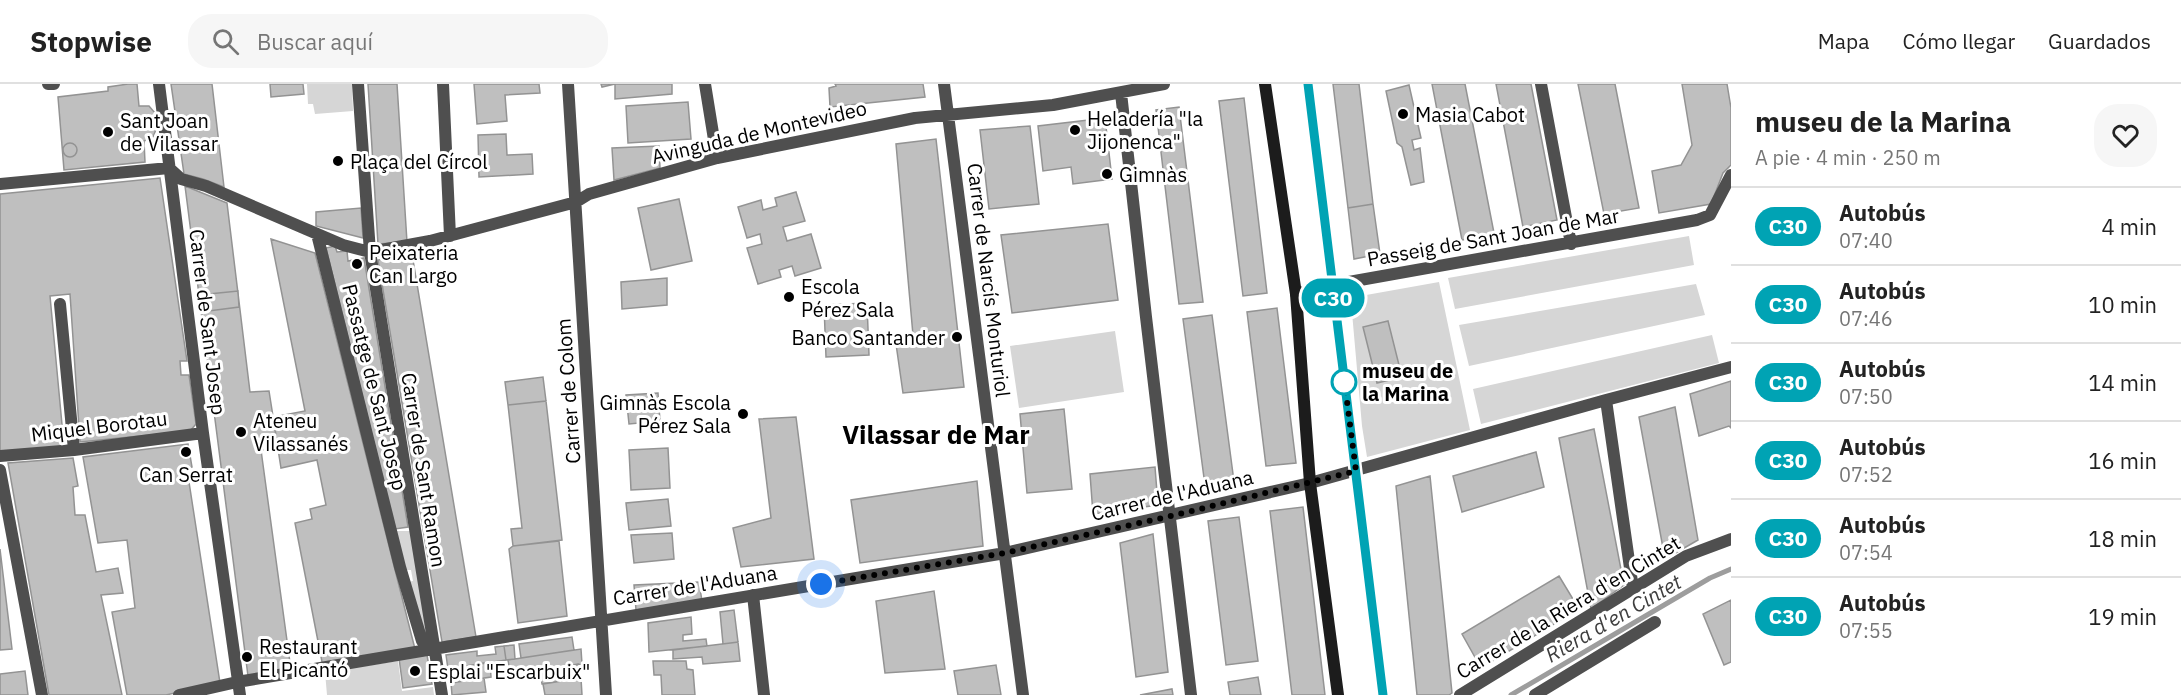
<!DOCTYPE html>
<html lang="es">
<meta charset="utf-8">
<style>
:root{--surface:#fff;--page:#f6f6f6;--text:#222;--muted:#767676;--line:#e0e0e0}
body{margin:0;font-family:"IBM Plex Sans",sans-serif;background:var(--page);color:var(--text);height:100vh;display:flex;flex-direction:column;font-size:22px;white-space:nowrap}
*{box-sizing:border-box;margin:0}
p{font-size:20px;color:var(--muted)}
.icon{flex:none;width:33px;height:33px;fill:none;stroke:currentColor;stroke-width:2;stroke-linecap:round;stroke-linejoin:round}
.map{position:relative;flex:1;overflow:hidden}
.sheet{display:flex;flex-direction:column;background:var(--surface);width:450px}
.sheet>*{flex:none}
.badge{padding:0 12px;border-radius:20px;font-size:21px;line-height:39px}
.you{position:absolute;width:30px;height:30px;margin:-15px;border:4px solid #fff;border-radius:50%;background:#1a73e8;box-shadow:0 0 0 9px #1a73e833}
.map>.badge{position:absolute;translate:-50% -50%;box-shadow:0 0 0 3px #fff}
.round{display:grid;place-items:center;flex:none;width:63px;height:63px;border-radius:24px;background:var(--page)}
.overview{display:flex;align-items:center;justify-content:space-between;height:102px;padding:0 24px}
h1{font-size:28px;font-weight:800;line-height:45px}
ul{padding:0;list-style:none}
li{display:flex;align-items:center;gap:18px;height:78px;padding:0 24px;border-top:2px solid var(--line)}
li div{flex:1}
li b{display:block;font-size:22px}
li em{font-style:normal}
li .badge{min-width:66px;font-weight:700;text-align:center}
header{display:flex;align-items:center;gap:36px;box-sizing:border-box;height:84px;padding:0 30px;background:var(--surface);border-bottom:2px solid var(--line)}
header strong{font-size:28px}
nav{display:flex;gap:33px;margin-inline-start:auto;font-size:21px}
.search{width:420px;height:54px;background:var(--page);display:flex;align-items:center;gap:15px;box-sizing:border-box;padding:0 21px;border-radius:24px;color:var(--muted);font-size:22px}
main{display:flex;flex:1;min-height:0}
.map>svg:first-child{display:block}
.green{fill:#d6d6d6}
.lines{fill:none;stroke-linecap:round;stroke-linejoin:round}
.stream{stroke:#9d9d9d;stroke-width:5}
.building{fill:#bfbfbf;stroke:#939393;stroke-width:1.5}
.street{stroke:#4f4f4f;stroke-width:12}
.secondary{stroke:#1c1c1c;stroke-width:12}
.line-casing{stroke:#fff;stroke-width:14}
.line{stroke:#00a3b4;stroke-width:9}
.walk{stroke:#000;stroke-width:6;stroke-dasharray:0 10.8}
.poi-dot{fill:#000;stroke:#fff;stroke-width:2}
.stop-dot{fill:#fff;stroke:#00a3b4;stroke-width:3}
.labels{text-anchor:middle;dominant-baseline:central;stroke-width:6;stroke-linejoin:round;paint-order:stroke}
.poi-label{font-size:20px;fill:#000;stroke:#fff;text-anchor:start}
.street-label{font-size:20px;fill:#000;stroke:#fff}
.stop-label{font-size:20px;font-weight:bold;fill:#000;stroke:#fff;text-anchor:start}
.water-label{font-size:21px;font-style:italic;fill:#3e3e3e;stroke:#fff}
.district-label{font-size:26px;font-weight:bold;fill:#000;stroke:#fff}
</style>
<header>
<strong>Stopwise</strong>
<div class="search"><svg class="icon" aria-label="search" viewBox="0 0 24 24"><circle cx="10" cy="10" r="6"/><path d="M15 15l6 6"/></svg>Buscar aquí</div>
<nav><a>Mapa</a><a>Cómo llegar</a><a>Guardados</a></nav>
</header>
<main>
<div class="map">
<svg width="1731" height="611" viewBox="0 0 1731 611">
<rect width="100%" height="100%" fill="#fff"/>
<path class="green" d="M 307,0 L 352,0 L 353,27 L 315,30 L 313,20 L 308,20 Z
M 1689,152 L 1694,181 L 1455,225 L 1448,194 Z
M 1439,198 L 1470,346 L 1367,373 L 1362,342 L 1351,217 L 1355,213 Z
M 1696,200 L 1705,231 L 1469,282 L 1459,241 Z
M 1115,247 L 1124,308 L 1019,324 L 1010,262 Z
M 1712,251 L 1719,279 L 1481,340 L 1473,305 Z
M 394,447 L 410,447 L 428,557 L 408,498 L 413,497 L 411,486 L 405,486 Z
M 398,577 L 402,607 L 433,603 L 434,611 L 327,611 L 325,588 Z"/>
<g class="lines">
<path class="stream" d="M 1511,611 L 1710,494 L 1731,485"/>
</g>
<path class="building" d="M 128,0 L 137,0 L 139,22 L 149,22 L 155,29 L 157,43 L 153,53 L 144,57 L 145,78 L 64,86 L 58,13 L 108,7 L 108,3 Z
M 171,0 L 212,0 L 224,103 L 203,95 L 184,90 Z
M 270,0 L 303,0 L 304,10 L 271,13 Z
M 368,0 L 397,0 L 407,158 L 378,160 Z
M 474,0 L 539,0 L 540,9 L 505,11 L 507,37 L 477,40 Z
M 601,0 L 672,0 L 672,10 L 615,15 L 615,0 L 602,3 Z
M 835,0 L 923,0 L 925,13 L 830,23 L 829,4 L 836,2 Z
M 1333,0 L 1359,0 L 1373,120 L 1348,124 Z
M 1432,0 L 1465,0 L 1494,149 L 1462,156 Z
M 1496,0 L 1531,0 L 1557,136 L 1523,143 Z
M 1578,0 L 1615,0 L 1639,124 L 1604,130 Z
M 1682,0 L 1727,0 L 1731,24 L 1731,81 L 1723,89 L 1711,120 L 1659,129 L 1652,87 L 1681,81 L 1692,61 Z
M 1409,1 L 1421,54 L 1412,56 L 1414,66 L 1420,64 L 1424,98 L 1411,101 L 1402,63 L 1397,59 L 1386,7 Z
M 1244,14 L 1267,209 L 1243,212 L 1219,17 Z
M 688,18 L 691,55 L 628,59 L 626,22 Z
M 1179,23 L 1203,218 L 1179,220 L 1156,26 Z
M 1105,34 L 1112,95 L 1073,100 L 1071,83 L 1043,87 L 1038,42 Z
M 1030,42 L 1039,120 L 989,125 L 980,46 Z
M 506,50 L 507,71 L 532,70 L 533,90 L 479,93 L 478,51 Z
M 936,55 L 964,303 L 903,309 L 895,253 L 913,251 L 896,60 Z
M63 66a7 7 0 1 1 14 0a7 7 0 1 1-14 0Z
M 659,62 L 660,84 L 614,96 L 612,64 Z
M 160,94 L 187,277 L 180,277 L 181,291 L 189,291 L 196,340 L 190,347 L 80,358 L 70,210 L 50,212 L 64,362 L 0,369 L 0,110 Z
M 185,102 L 227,119 L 250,308 L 269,307 L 278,364 L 261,366 L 291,586 L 248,592 Z
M 796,108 L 805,137 L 783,143 L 787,157 L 811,150 L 821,184 L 795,192 L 792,182 L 779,186 L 781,193 L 758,200 L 747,164 L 762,160 L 760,150 L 747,154 L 738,123 L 761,116 L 763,126 L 777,122 L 775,114 Z
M 679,115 L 692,177 L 651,186 L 638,124 Z
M 1373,120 L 1380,170 L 1354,175 L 1348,124 Z
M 361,124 L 363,154 L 316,142 L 316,128 Z
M 1108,140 L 1118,216 L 1012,229 L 1001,151 Z
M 271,155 L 315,169 L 415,565 L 323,583 L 295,439 L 312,435 L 310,425 L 326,421 L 317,376 L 281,384 L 273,333 L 305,327 Z
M 335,162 L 337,168 L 347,167 L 348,177 L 364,174 L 408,443 L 395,445 L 326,164 Z
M 412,170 L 476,553 L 442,558 L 378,176 Z
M 667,194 L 667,221 L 622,225 L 621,198 Z
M 238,207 L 239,223 L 201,228 L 199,211 Z
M 867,219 L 869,271 L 826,273 L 824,221 Z
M 1277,224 L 1296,379 L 1266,382 L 1247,228 Z
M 1212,231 L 1235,405 L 1206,409 L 1183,235 Z
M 1388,237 L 1402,293 L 1377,299 L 1363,243 Z
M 543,293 L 546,317 L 508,321 L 505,298 Z
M 1731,297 L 1731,344 L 1729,342 L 1699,352 L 1690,310 Z
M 658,309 L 660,337 L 629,340 L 626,311 Z
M 546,317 L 562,456 L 513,462 L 511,445 L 522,444 L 508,321 Z
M 1675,323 L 1698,456 L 1665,475 L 1639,333 Z
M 1064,325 L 1072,405 L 1027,409 L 1020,330 Z
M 796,333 L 814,475 L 741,483 L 733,444 L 771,434 L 759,335 Z
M 1594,345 L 1624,501 L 1591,525 L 1559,354 Z
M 188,360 L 192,383 L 187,385 L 220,599 L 166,611 L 127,611 L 112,528 L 135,524 L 127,456 L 98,459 L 83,373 Z
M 668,364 L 670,404 L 631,406 L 629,366 Z
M 1536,368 L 1544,403 L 1462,428 L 1453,392 Z
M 73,374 L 78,402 L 73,403 L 75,431 L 85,431 L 96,488 L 118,484 L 123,509 L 101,511 L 122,611 L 49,611 L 8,379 Z
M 1155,383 L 1158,421 L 1093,430 L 1090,390 Z
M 1430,392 L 1452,609 L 1449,611 L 1417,611 L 1396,402 Z
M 977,397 L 983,462 L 860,479 L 851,416 Z
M 668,415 L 671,442 L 629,446 L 626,419 Z
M 1303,423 L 1325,611 L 1292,611 L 1270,427 Z
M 1239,433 L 1258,577 L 1226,581 L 1208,437 Z
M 672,449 L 674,475 L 634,479 L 631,451 Z
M 1153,450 L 1168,588 L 1136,593 L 1120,459 Z
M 559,457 L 567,532 L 518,539 L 509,465 L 513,462 Z
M 0,465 L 12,565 L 0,566 Z
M 1559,492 L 1579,525 L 1481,584 L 1462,550 Z
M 699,498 L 702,517 L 636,526 L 634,501 Z
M 934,507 L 945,585 L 885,589 L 876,517 Z
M 1731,516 L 1731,578 L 1724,581 L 1703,530 Z
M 734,526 L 738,558 L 723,560 L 720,528 Z
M 691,533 L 692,550 L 683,551 L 683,557 L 706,555 L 707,562 L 649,568 L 648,539 Z
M 572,553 L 574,566 L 521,574 L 519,560 Z
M 738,558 L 740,577 L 703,580 L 702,573 L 673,575 L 673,566 Z
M 514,561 L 515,575 L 506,576 L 504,562 Z
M 504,562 L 506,576 L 448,585 L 446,571 L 477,567 L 477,572 L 496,570 L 495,563 Z
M 581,565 L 582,580 L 510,590 L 508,576 Z
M 427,571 L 432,600 L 403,604 L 399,574 Z
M 653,577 L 686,577 L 687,585 L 693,586 L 695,611 L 662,611 L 661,591 L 654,591 Z
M 490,578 L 491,593 L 451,599 L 448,585 Z
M 578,580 L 579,594 L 542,600 L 540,586 Z
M 996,581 L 1001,611 L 958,611 L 954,587 Z
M 25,587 L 28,611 L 0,611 L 0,590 Z
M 1258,593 L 1261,611 L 1230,611 L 1228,598 Z
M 484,594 L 486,608 L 452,611 L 451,599 Z
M 581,594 L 582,611 L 545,611 L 543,600 Z
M 1172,605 L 1173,611 L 1140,611 Z"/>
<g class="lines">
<path class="street" d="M 48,0 L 54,0
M 159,0 L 203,349 L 240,611
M 358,0 L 370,168 L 442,611
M 443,0 L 450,152
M 568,0 L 606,611
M 705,0 L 717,74
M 944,0 L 1023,611
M 1541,0 L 1571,160
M 1121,9 L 1146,233 L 1191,611
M 0,100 L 169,84 L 181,95 L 206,102 L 343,161 L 370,168 L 430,157 L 576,118 L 589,110 L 717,74 L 915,34 L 1053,21 L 1164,0
M 317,150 L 400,483 L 422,557 L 434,565
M 1296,210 L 1332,201 L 1697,136 L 1710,131 L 1731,91
M 60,220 L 74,366
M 1606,316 L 1633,505
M 0,372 L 74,366 L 203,349
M 0,386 L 42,611
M 753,511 L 764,611
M 179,611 L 237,598 L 1005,469 L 1310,399 L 1606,316 L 1731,283
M 1460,611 L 1686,472 L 1731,455
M 1535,611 L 1655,538"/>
<path class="secondary" d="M 1265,0 L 1296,210 L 1310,399 L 1338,611
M 1308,0 L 1383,611"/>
</g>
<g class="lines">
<g class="line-casing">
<path id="line" d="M 1308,0 L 1383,611"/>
</g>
<use href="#line" class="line"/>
<path class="walk" d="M 821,500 L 1005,469 L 1171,432 L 1356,387 L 1344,294 L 1344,298"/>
</g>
<g class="poi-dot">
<circle cx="1403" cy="30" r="6"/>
<circle cx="1075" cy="46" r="6"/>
<circle cx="108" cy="48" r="6"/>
<circle cx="338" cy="77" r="6"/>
<circle cx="1107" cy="90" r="6"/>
<circle cx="357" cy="180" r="6"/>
<circle cx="789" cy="213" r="6"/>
<circle cx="957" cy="253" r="6"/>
<circle cx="743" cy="330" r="6"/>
<circle cx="241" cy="348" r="6"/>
<circle cx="186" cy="368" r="6"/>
<circle cx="247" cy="573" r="6"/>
<circle cx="415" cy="587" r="6"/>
</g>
<circle class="stop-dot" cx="1344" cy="298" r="12"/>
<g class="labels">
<g class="poi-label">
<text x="1415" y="30">Masia Cabot</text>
<text x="1087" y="34">Heladería "la<tspan x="1087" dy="23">Jijonenca"</tspan></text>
<text x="120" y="36">Sant Joan<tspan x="120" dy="23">de Vilassar</tspan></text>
<text x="350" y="77">Plaça del Círcol</text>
<text x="1119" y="90">Gimnàs</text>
<text x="369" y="168">Peixateria<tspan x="369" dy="23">Can Largo</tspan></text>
<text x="801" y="202">Escola<tspan x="801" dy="23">Pérez Sala</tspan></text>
<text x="945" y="253" text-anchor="end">Banco Santander</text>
<text x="731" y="318" text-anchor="end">Gimnàs Escola<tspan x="731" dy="23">Pérez Sala</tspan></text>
<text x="253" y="336">Ateneu<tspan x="253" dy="23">Vilassanés</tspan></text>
<text x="186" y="390" text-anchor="middle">Can Serrat</text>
<text x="259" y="562">Restaurant<tspan x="259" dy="23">El Picantó</tspan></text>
<text x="427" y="587">Esplai "Escarbuix"</text>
</g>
<g class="street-label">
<text transform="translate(759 48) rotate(-13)">Avinguda de Montevideo</text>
<text transform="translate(1493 153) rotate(-10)">Passeig de Sant Joan de Mar</text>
<text transform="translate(989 196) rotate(83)">Carrer de Narcís Monturiol</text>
<text transform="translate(208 238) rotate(83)">Carrer de Sant Josep</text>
<text transform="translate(375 303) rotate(76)">Passatge de Sant Josep</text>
<text transform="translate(568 307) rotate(-94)">Carrer de Colom</text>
<text transform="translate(99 342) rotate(-7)">Miquel Borotau</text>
<text transform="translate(424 386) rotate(81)">Carrer de Sant Ramon</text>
<text transform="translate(1172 411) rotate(-13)">Carrer de l'Aduana</text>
<text transform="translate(695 501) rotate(-9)">Carrer de l'Aduana</text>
<text transform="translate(1568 523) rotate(-31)">Carrer de la Riera d'en Cintet</text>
</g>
<g class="stop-label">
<text x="1362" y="286">museu de<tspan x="1362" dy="23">la Marina</tspan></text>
</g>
<g class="water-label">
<text transform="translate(1613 534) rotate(-30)">Riera d'en Cintet</text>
</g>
<g class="district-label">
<text x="936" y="350">Vilassar de Mar</text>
</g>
</g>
</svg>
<div class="you" style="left:821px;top:500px"></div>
<b class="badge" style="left:1333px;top:214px;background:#00a3b4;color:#fff">C30</b>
</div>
<section class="sheet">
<div class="overview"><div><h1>museu de la Marina</h1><p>A pie · 4 min · 250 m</p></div><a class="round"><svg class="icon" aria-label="heart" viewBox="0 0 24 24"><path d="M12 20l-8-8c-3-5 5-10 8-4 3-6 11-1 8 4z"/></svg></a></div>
<ul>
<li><span class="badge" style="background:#00a3b4;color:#fff">C30</span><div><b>Autobús</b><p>07:40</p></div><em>4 min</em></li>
<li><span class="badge" style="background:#00a3b4;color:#fff">C30</span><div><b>Autobús</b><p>07:46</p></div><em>10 min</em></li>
<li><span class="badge" style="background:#00a3b4;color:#fff">C30</span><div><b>Autobús</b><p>07:50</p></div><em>14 min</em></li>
<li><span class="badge" style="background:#00a3b4;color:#fff">C30</span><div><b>Autobús</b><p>07:52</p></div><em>16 min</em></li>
<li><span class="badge" style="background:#00a3b4;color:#fff">C30</span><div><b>Autobús</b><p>07:54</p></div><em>18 min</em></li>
<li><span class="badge" style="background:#00a3b4;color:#fff">C30</span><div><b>Autobús</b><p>07:55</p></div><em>19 min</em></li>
</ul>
</section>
</main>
